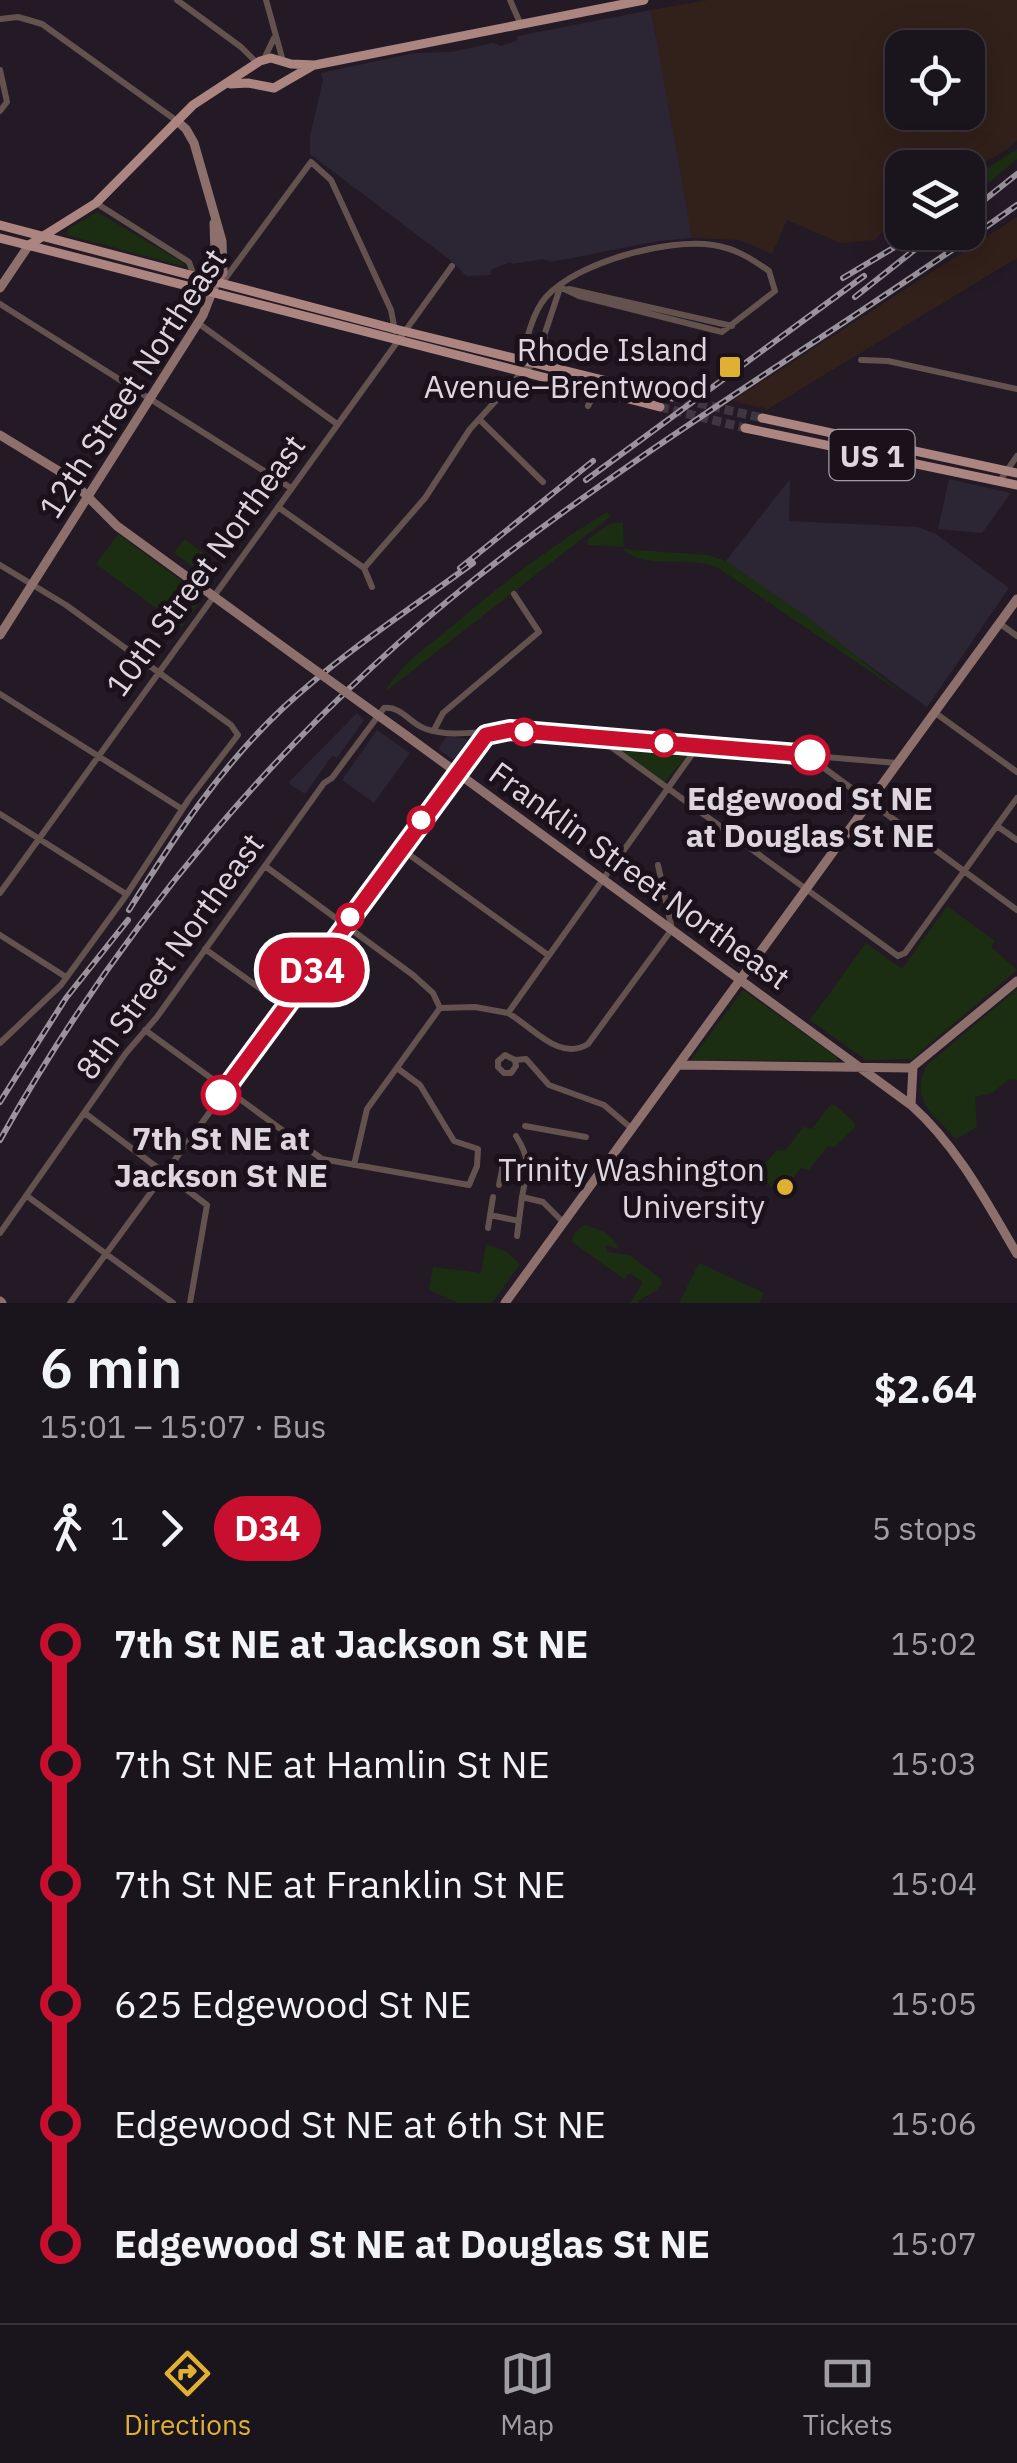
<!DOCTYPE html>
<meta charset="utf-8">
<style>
:root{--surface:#1a141c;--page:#272129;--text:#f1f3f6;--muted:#9f9ea3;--line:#38333b;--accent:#dfb033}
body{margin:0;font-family:"IBM Plex Sans",sans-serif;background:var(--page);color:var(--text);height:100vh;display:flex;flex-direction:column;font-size:38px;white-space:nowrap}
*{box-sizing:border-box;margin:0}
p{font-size:32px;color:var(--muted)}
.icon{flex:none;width:55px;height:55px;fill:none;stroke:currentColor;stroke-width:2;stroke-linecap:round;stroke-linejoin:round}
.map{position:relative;height:1303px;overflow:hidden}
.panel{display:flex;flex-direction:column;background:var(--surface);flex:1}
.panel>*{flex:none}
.badge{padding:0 20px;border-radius:32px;font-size:35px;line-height:65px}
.tools{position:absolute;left:885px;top:30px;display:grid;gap:20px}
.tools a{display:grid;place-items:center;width:100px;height:100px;border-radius:20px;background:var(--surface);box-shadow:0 10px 40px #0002,0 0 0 2px var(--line);font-size:50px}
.map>.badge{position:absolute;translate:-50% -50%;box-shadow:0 0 0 5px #fff}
.legs{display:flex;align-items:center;gap:15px;height:110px;padding:0 40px;font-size:32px}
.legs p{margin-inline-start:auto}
.head{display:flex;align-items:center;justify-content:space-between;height:170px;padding:0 40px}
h1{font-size:55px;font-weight:600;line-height:75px}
ul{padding:0 40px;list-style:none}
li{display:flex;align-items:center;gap:35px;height:120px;font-size:38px}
li i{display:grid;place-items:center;width:15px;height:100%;margin:0 12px;background:currentColor}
li i::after{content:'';width:25px;height:25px;margin:-12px;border:8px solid;border-radius:50%;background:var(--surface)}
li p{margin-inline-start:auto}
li:first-child i{background:linear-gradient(#0000 50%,currentColor 0)}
li:last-child i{background:linear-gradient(currentColor 50%,#0000 0)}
.dock{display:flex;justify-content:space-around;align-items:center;height:140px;border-top:2px solid var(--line);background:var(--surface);font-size:28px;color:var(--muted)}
.dock a{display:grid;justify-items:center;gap:5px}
.dock .on{color:var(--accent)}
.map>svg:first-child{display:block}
.commercial{fill:#2c2534}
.industrial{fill:#32201a;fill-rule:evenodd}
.green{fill:#1b2e12}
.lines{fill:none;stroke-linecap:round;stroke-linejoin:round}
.primary-tunnel{stroke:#3f3641;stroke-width:9;stroke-dasharray:9 4.5;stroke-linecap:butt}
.street{stroke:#64524f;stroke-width:6}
.secondary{stroke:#8d6f6b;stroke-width:9}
.primary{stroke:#ac8580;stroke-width:9}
.rail-casing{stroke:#9a939c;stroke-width:6}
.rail{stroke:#1a111b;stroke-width:2.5;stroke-dasharray:8;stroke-linecap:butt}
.secondary-bridge{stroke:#8d6f6b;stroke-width:9}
.line-1-casing{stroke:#fff;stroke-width:22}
.line-1{stroke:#c8102e;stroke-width:15}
.poi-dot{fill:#dfb033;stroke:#1a111b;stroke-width:4}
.stop-1-dot{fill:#fff;stroke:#c8102e;stroke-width:5}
.labels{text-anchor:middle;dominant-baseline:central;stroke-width:10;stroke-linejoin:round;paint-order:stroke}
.shield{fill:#1a111b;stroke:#a29ba4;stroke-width:2.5}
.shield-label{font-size:30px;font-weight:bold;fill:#ddd6de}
.poi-label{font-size:32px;fill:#ddd6de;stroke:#1a111b;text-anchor:end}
.street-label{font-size:32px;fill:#ddd6de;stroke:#1a111b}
.stop-label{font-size:32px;font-weight:bold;fill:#ddd6de;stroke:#1a111b}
</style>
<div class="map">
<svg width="1017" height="1303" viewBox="0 0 1017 1303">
<rect width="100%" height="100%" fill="#231a25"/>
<path class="commercial" d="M 651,10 L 695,236 L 692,238 L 659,241 L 551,262 L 543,259 L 513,264 L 510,262 L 491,270 L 491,275 L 466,276 L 454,263 L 310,154 L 310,136 L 323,80 L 321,73 L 414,53 L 451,52 L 493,43 L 501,46 L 516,41 L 518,36 Z
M 790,479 L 789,521 L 918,527 L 936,534 L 1009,588 L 927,707 L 725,562 Z
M 949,479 L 1011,493 L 982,533 L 938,529 Z
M 357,713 L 364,720 L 337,758 L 332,756 L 305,794 L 288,783 Z
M 377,730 L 410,753 L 374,803 L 342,780 Z
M 447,736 L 468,739 L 454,760 L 438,749 Z"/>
<path class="industrial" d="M 708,0 L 1017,0 L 1017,140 L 1008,149 L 968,172 L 968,168 L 902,168 L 902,209 L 875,240 L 840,243 L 787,220 L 772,254 L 739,240 L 692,238 L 651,10 ZM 902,48 L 968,48 L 968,112 L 902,112 Z
M 1017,217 L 1017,258 L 768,409 L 732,401 Z"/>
<path class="green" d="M 1017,149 L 1017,159 L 968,200 L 968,181 Z
M 97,212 L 182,262 L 186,267 L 67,235 L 68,229 Z
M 607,512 L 611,516 L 385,692 C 400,663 432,644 457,622 C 504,582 554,544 607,512 Z
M 623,522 L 624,547 L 587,545 L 588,539 L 609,524 Z
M 118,534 L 203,597 L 182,627 L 96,564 Z
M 184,539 L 208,556 L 197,570 L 174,553 Z
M 622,549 L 708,555 L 726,561 L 809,618 L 903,694 L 717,567 C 685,555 648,571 622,549 Z
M 622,745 L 684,750 L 687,755 L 665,782 L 620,750 Z
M 947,906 L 995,941 L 991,947 L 1017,970 L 912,1059 L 866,1060 L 810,1020 L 866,943 L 902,969 Z
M 1017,989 L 1017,1080 L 1009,1079 L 992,1093 L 975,1097 L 977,1127 L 956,1139 C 934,1114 910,1102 926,1066 Z
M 743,990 L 837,1057 L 837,1061 L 691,1060 Z
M 830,1105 L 835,1105 L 854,1122 L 855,1127 L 835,1147 L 828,1146 L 809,1170 L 801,1168 L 783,1191 L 777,1192 L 759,1175 L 759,1170 L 777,1150 L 785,1151 L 803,1127 L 812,1129 Z
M 584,1225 C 599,1229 613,1233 618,1249 L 605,1245 L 608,1252 L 630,1255 L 661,1279 L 662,1284 C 655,1294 645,1295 637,1303 L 630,1303 L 643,1282 L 630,1273 L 624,1279 L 572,1242 L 574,1233 Z
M 486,1244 L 507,1252 L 520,1264 L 492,1303 L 458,1303 L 429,1290 L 433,1267 L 481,1273 Z
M 699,1263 L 764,1293 L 759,1303 L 679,1303 Z"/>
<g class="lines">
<path class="primary-tunnel" d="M 672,397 L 762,418
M 660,407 L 745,428"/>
<path class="street" d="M 177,0 L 241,47 L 257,63
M 266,0 L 283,61
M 510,0 L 521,25
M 0,19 L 18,17 L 42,24 L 177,121
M 264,59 L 274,38
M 0,70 L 7,102 L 0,111
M 96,203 L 189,262 L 194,276
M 222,283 L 311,162 L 331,180 L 391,310 L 395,331
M 569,289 L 732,326
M 0,304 L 291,488
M 198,323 L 337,424
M 545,337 L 548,356 L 562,367
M 861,360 L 888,361 L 1017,389
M 522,362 C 526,341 532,313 546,297 C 577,262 668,238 713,245 C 735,248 752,259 769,271 L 775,291 L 722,332 L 579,296 L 560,287
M 588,406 L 596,391
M 479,419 L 543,482
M 999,482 L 1017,456
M 278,507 L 364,568 L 372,587
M 0,565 L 66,605 L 231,725 L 238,735 L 189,799 L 125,897 L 61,985 L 0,1043
M 364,568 L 425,498 L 470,429 L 523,371 L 535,363 L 560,288
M 999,623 L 1017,636
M 0,694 L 182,809
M 934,712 L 1017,772
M 434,730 L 443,713 L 539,632 L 514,594
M 599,738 L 898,956 L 905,953 L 1017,798
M 815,756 L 824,768 L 1017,910
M 0,814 L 126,894
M 997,826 L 1017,840
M 400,848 L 548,955
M 265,866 L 413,975 L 433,993 L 440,1008
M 0,893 L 452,266
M 0,935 L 66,977
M 205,949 L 286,1007
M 440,1008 L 475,1007 L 508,1013 L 698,746
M 508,1013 C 533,1027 559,1062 588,1044 L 672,929 L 658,865
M 145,1030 L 322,1159 L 469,1185 L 477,1166 L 478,1149 L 454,1141 L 420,1085 L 397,1068
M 515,1060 L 516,1066 L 511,1073 L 504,1073 L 498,1067 L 498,1061 L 505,1055 L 515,1060 L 526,1059 L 549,1085 L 604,1105 L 631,1128
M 86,1114 L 207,1205 L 190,1303
M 525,1126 L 586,1137
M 516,1136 C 532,1161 527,1170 522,1197 L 543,1202 L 563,1222
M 354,1165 L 367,1109 L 440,1008
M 502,1168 L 527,1173
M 499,1185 L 504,1160
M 27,1196 L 173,1303
M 490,1215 L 519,1221
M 488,1228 L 493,1197
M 0,1233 L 126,1053 L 157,1017 L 324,783 L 332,778 L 384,708 C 402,706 410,724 426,729 C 455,739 485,729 514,731 L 897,763
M 517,1236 L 522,1197
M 70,1303 L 485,736"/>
<path class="secondary" d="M 177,121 L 186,129 L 194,143 L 222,241 L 223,273 L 216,282
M 0,288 L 29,245
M 0,435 L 67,476 L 117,526 L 308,665
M 0,635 L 203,315 L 216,282 L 214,223
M 407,736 L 911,1105 C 957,1146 986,1201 1017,1254
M 678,1065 L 911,1068 L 1017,981
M 911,1105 L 913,1067
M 0,1301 L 2,1303
M 505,1303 L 1017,599"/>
<path class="primary" d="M 230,84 L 248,83 L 274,88 L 312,66
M 0,225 L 395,329 L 672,397
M 0,238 L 660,407
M 29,245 L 96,203 L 193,105 L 260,61 L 271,58 L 291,64 L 315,65 L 644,0
M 762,418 L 1017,473
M 745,428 L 1017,485"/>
<g class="rail-casing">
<path id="rail" d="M 968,213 L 1017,174
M 843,278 L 920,232
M 855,297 L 937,232
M 586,480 L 864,276
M 460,568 L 593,461
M 129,910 C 174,838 220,767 283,708 C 341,654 409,610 473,563
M 0,1102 L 66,998 L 128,920
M 0,1140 C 120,926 283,731 476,578 C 648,442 838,332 1017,205"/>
</g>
<use href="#rail" class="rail"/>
<path class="secondary-bridge" d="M 308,665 L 407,736"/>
</g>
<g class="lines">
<g class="line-1-casing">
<path id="line-1" d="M 221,1095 L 486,735 L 510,730 L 810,755"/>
</g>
<use href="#line-1" class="line-1"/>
</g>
<g class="poi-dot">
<rect x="718" y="355" width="24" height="24" rx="5"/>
<circle cx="785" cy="1187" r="10"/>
</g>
<g class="stop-1-dot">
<circle cx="524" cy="732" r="12"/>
<circle cx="664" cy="743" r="12"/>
<circle cx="810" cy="755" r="18"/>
<circle cx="421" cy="820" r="12"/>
<circle cx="350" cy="917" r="12"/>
<circle cx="221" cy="1095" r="18"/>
</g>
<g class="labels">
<rect class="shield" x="829.5" y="430" width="85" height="50" rx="8"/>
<g class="shield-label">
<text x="872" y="455">US 1</text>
</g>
<g class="poi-label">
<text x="708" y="349">Rhode Island<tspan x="708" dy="37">Avenue–Brentwood</tspan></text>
<text x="765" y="1169">Trinity Washington<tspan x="765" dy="37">University</tspan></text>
</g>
<g class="street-label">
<text transform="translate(132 383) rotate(-57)">12th Street Northeast</text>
<text transform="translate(205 565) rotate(-54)">10th Street Northeast</text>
<text transform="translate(640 875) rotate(36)">Franklin Street Northeast</text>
<text transform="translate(169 956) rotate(-54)">8th Street Northeast</text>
</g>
<g class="stop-label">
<text x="810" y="798">Edgewood St NE<tspan x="810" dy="37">at Douglas St NE</tspan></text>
<text x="221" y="1138">7th St NE at<tspan x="221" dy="37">Jackson St NE</tspan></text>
</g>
</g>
</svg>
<div class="tools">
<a><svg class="icon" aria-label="locate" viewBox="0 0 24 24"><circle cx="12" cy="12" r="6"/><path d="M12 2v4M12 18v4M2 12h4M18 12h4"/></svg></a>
<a><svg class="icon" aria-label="layers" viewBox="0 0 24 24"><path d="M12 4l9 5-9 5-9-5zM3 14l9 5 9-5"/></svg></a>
</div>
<b class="badge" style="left:312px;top:970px;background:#c8102e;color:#fff">D34</b>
</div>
<section class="panel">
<div class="head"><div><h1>6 min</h1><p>15:01 – 15:07 · Bus</p></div><b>$2.64</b></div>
<div class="legs"><svg class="icon" aria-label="walk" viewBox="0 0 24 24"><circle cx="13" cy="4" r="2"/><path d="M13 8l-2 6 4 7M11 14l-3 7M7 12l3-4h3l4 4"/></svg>1<svg class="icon" aria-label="forward" viewBox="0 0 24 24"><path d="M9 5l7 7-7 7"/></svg><b class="badge" style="background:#c8102e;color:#fff">D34</b><p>5 stops</p></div>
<ul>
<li><i style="color:#c8102e"></i><b>7th St NE at Jackson St NE</b><p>15:02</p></li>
<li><i style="color:#c8102e"></i><span>7th St NE at Hamlin St NE</span><p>15:03</p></li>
<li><i style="color:#c8102e"></i><span>7th St NE at Franklin St NE</span><p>15:04</p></li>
<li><i style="color:#c8102e"></i><span>625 Edgewood St NE</span><p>15:05</p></li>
<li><i style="color:#c8102e"></i><span>Edgewood St NE at 6th St NE</span><p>15:06</p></li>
<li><i style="color:#c8102e"></i><b>Edgewood St NE at Douglas St NE</b><p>15:07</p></li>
</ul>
</section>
<nav class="dock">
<a class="on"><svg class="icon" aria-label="directions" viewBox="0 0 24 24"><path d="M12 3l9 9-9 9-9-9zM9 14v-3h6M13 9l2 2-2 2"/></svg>Directions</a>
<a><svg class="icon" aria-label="map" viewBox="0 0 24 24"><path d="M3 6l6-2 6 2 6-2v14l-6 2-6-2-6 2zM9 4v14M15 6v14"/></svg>Map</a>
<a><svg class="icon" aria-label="tickets" viewBox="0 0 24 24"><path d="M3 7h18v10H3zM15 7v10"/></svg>Tickets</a>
</nav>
